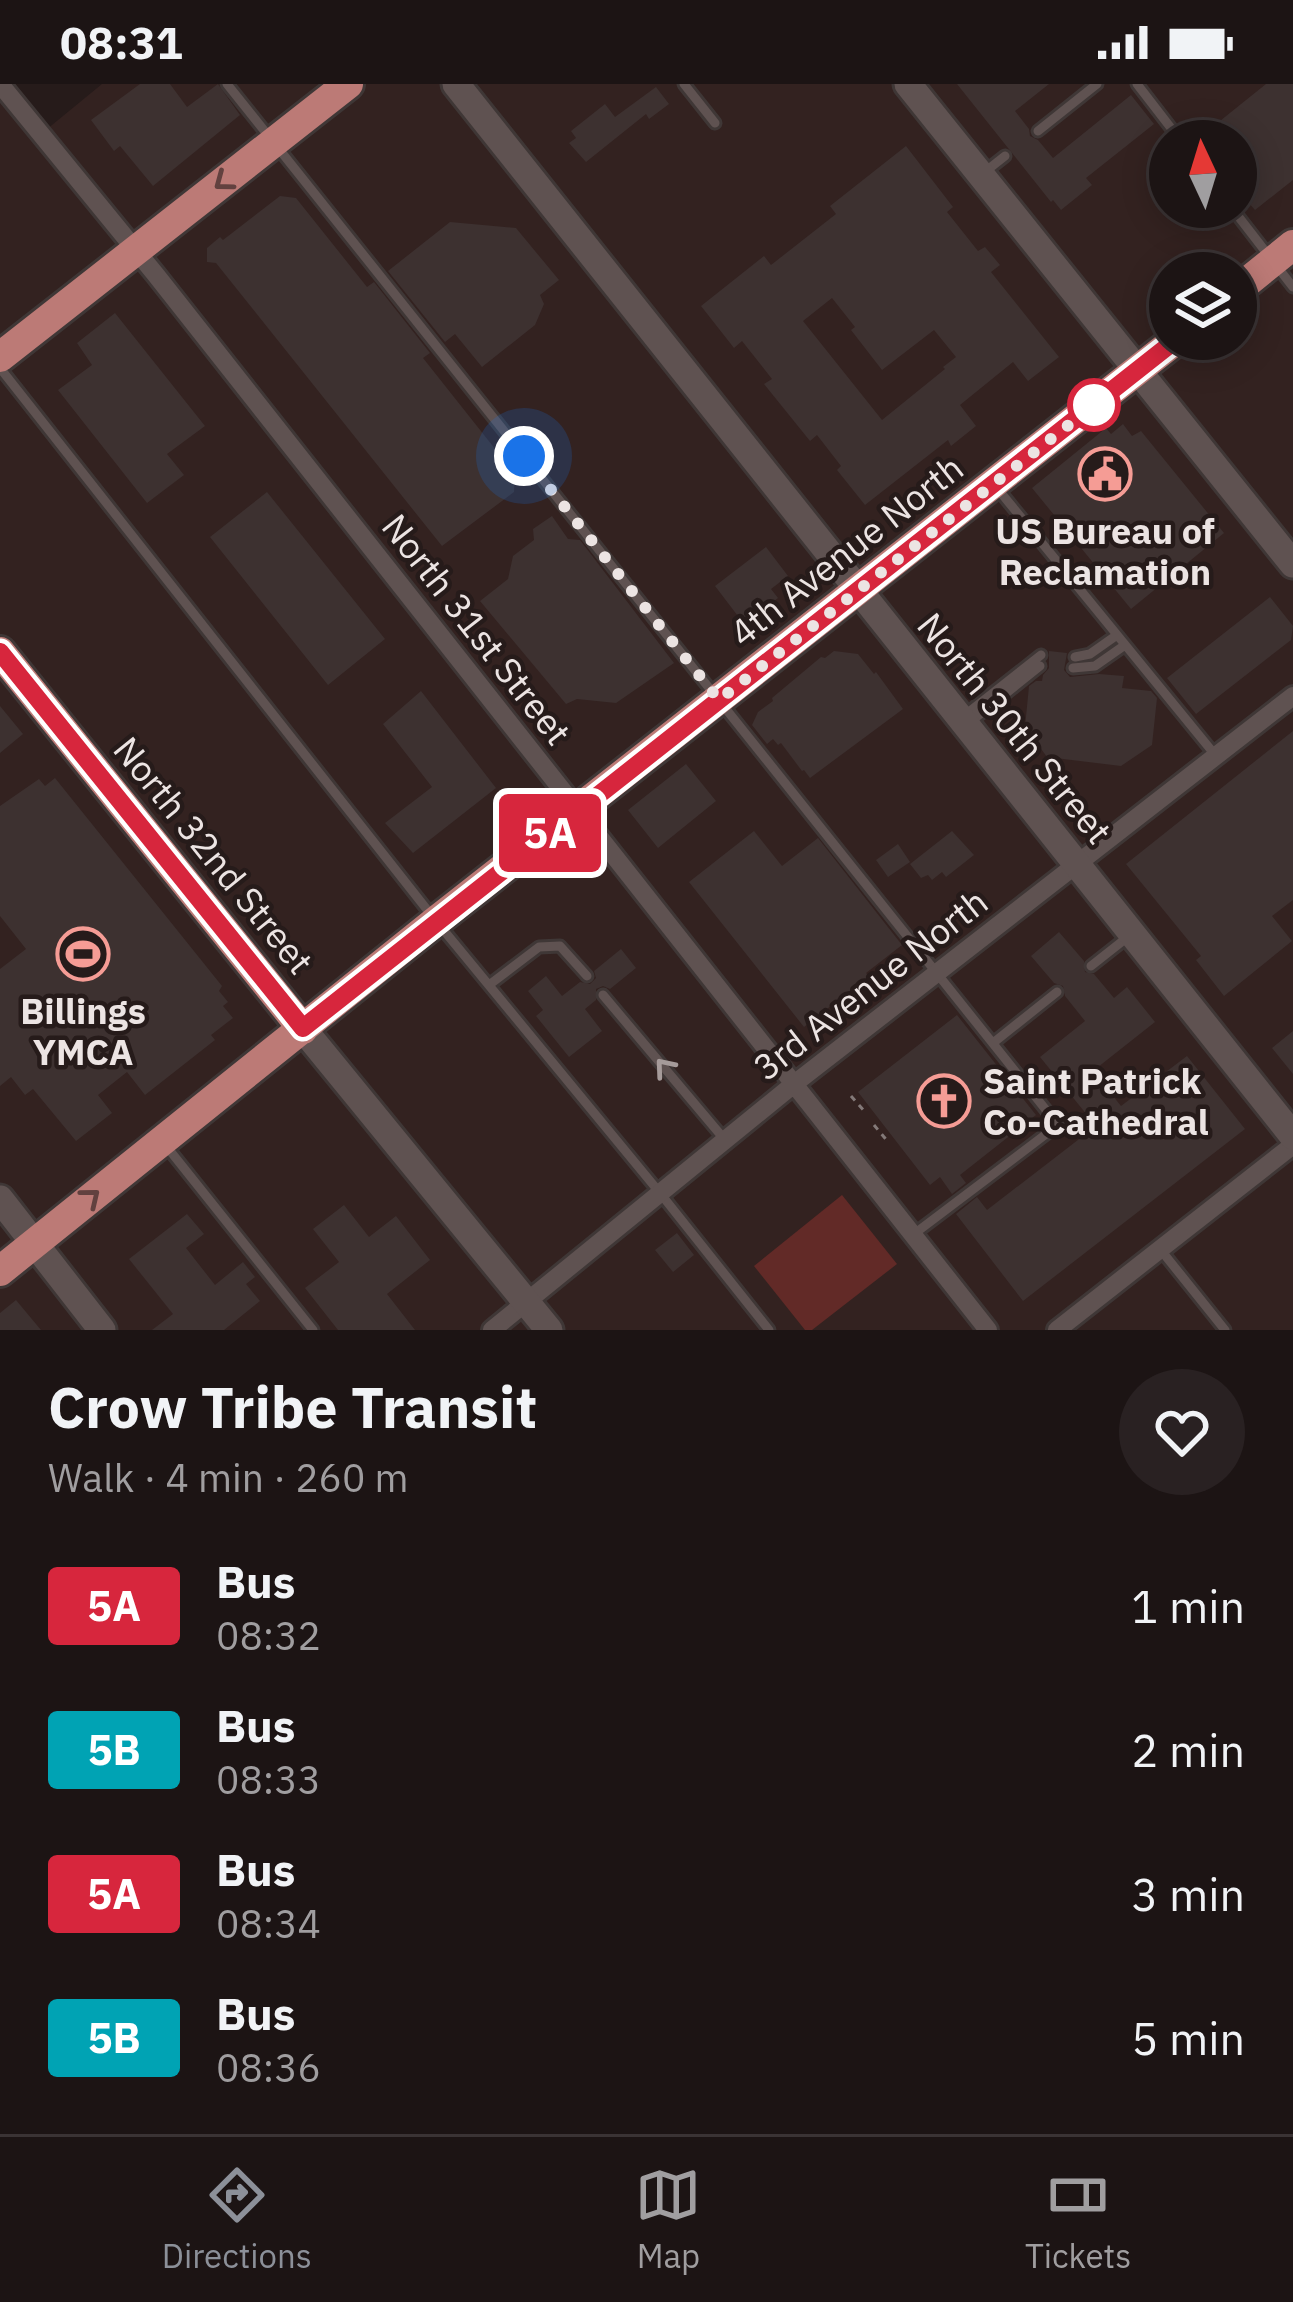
<!DOCTYPE html>
<meta charset="utf-8">
<style>
:root{--surface:#1c1414;--page:#292122;--text:#f1f3f6;--muted:#a09ea0;--line:#3a3334;--accent:#8c9099}
body{margin:0;font-family:"IBM Plex Sans",sans-serif;background:var(--page);color:var(--text);height:100vh;display:flex;flex-direction:column;font-size:45px;white-space:nowrap}
*{box-sizing:border-box;margin:0}
p{font-size:39px;color:var(--muted)}
.icon{flex:none;width:66px;height:66px;fill:none;stroke:currentColor;stroke-width:2;stroke-linecap:round;stroke-linejoin:round}
.map{position:relative;height:1246px;overflow:hidden}
.drawer{display:flex;flex-direction:column;background:var(--surface);flex:1}
.drawer>*{flex:none}
.badge{padding:0 24px;border-radius:9px;font-size:42px;line-height:78px}
.needle{width:78px;rotate:356deg}
.controls{position:absolute;left:1149px;top:36px;display:grid;gap:24px}
.controls a{display:grid;place-items:center;width:108px;height:108px;border-radius:50%;background:var(--surface);box-shadow:0 6px 30px #0003,0 0 0 3px var(--line);font-size:60px}
.you{position:absolute;width:60px;height:60px;margin:-30px;border:9px solid #fff;border-radius:50%;background:#1a73e8;box-shadow:0 0 0 18px #1a73e833}
.map>.badge{position:absolute;translate:-50% -50%;box-shadow:0 0 0 6px #fff}
.round{display:grid;place-items:center;flex:none;width:126px;height:126px;border-radius:63px;background:var(--page)}
.headline{display:flex;align-items:center;justify-content:space-between;height:204px;padding:0 48px}
h1{font-size:57px;font-weight:800;line-height:90px}
ul{padding:0;list-style:none}
li{display:flex;align-items:center;gap:36px;height:144px;padding:0 48px}
li div{flex:1}
li b{display:block;font-size:45px}
li em{font-style:normal}
li .badge{min-width:132px;font-weight:700;text-align:center}
.status{display:flex;justify-content:space-between;align-items:center;height:84px;padding:0 60px;background:var(--surface);direction:ltr}
.status svg{height:33px;fill:currentColor}
.tab-bar{display:flex;justify-content:space-around;align-items:center;height:168px;border-top:3px solid var(--line);background:var(--surface);font-size:33px;color:var(--muted)}
.tab-bar a{display:grid;justify-items:center;gap:6px}
.tab-bar .on{color:var(--accent)}
.map>svg:first-child{display:block}
.built{fill:#332220;fill-rule:evenodd}
.green{fill:#622a27}
.building{fill:#3d3130;fill-rule:evenodd}
.lines{fill:none;stroke-linecap:round;stroke-linejoin:round}
.lane-casing{stroke:#3f3736;stroke-width:15}
.street-casing{stroke:#3f3736;stroke-width:24}
.secondary-casing{stroke:#3f3736;stroke-width:33}
.primary-casing{stroke:#3f3736;stroke-width:36}
.path{stroke:#837978;stroke-width:3;stroke-dasharray:6 6;stroke-linecap:butt}
.lane{stroke:#5f5251;stroke-width:9}
.street{stroke:#5f5251;stroke-width:18}
.secondary{stroke:#5f5251;stroke-width:27}
.primary{stroke:#bc7a76;stroke-width:30}
.oneway{stroke:#62413f}
.oneway2{stroke:#a69b9a}
.line-casing{stroke:#fff;stroke-width:27}
.line{stroke:#d7263d;stroke-width:18}
.walk{stroke:#ece4e3;stroke-width:12;stroke-dasharray:0 21.6}
.stop-dot{fill:#fff;stroke:#d7263d;stroke-width:6}
.labels{text-anchor:middle;dominant-baseline:central;stroke-width:9;stroke-linejoin:round;paint-order:stroke}
.poi-label{font-size:36px;font-weight:bold;fill:#ece4e3;stroke:#261b1a}
.street-label{font-size:36px;fill:#ece4e3;stroke:#261b1a}
</style>
<div class="status"><b>08:31</b><svg viewBox="0 0 49 12"><path d="M0 12V9h3v3zM5 12V6h3v6zM10 12V3h3v9zM15 12V0h3v12zM26 1h20v11H26zM47 4h2v5h-2z"/></svg></div>
<div class="map">
<svg width="1293" height="1246" viewBox="0 0 1293 1246">
<rect width="100%" height="100%" fill="#261b1a"/>
<path class="built" d="M 0,0 L 41,50 L 102,0 L 1293,0 L 1293,1246 L 0,1246 ZM 1170,57 L 1236,57 L 1236,123 L 1170,123 ZM 1170,189 L 1236,189 L 1236,255 L 1170,255 Z"/>
<path class="green" d="M 842,1111 L 897,1180 L 812,1246 L 805,1246 L 754,1182 Z"/>
<path class="building" d="M 140,0 L 170,0 L 187,23 L 218,0 L 240,31 L 153,102 L 120,62 L 114,67 L 91,36 Z
M 957,0 L 1049,0 L 1015,27 L 1029,45 L 1030,52 L 1038,56 L 1053,74 L 1131,11 L 1154,40 L 1086,94 L 1092,101 L 1061,126 L 1053,116 L 1051,118 Z
M 1266,0 L 1293,0 L 1293,96 L 1255,126 L 1248,118 L 1243,122 L 1236,114 L 1236,57 L 1195,57 Z
M 656,3 L 669,20 L 649,35 L 646,30 L 586,78 L 569,59 L 576,54 L 571,47 L 605,20 L 615,33 Z
M 906,62 L 953,123 L 947,128 L 978,167 L 985,163 L 1000,181 L 991,188 L 1059,273 L 1028,297 L 1013,278 L 960,321 L 976,342 L 951,362 L 948,356 L 865,421 L 837,386 L 841,382 L 817,351 L 810,357 L 764,300 L 772,295 L 742,257 L 734,264 L 701,222 L 764,172 L 771,181 L 836,130 L 830,122 ZM 832,214 L 855,243 L 851,246 L 882,286 L 934,246 L 956,273 L 943,283 L 945,285 L 882,336 L 803,237 Z
M 280,112 L 296,114 L 367,203 L 374,198 L 430,269 L 423,274 L 515,390 L 514,408 L 442,462 L 216,179 L 207,178 L 207,164 L 220,153 L 223,156 Z
M 450,138 L 516,144 L 559,196 L 540,211 L 544,220 L 535,241 L 482,283 L 455,250 L 445,258 L 388,187 Z
M 115,229 L 205,342 L 167,370 L 184,391 L 147,419 L 58,306 L 92,281 L 77,259 Z
M 1123,340 L 1132,352 L 1141,347 L 1224,449 L 1131,525 L 1032,404 L 1106,344 L 1111,350 Z
M 267,408 L 385,555 L 328,601 L 210,453 Z
M 552,432 L 568,455 L 580,456 L 674,579 L 616,619 L 577,615 L 566,620 L 480,517 L 508,495 L 513,472 L 534,456 L 533,445 Z
M 766,463 L 788,492 L 771,505 L 778,514 L 744,540 L 715,502 Z
M 1270,513 L 1293,542 L 1291,556 L 1196,630 L 1167,594 Z
M 834,567 L 858,570 L 874,590 L 876,588 L 903,625 L 810,694 L 804,686 L 802,687 L 781,659 L 778,661 L 773,655 L 767,660 L 752,641 L 758,628 L 773,617 L 772,614 L 821,573 L 825,574 Z
M 1049,567 L 1067,569 L 1064,586 L 1070,593 L 1099,590 L 1124,592 L 1122,604 L 1151,607 L 1157,614 L 1152,661 L 1121,682 L 1047,673 L 1025,643 L 1029,602 L 1036,597 L 1042,597 L 1043,591 L 1049,584 Z
M 421,607 L 496,704 L 413,769 L 385,739 L 432,703 L 383,640 Z
M 0,622 L 23,650 L 0,669 Z
M 1293,647 L 1293,816 L 1272,832 L 1292,857 L 1224,912 L 1196,876 L 1201,872 L 1126,780 Z
M 686,680 L 716,717 L 658,764 L 628,726 Z
M 55,694 L 222,902 L 219,907 L 228,918 L 223,922 L 233,934 L 211,951 L 215,956 L 145,1011 L 127,988 L 98,1011 L 112,1029 L 76,1057 L 33,1005 L 25,1011 L 11,993 L 0,1002 L 0,885 L 26,865 L 0,832 L 0,722 L 39,695 L 45,702 Z
M 754,747 L 782,782 L 818,754 L 902,861 L 866,889 L 869,892 L 804,943 L 689,798 Z
M 952,747 L 974,771 L 946,793 L 942,788 L 932,796 L 928,791 L 921,794 L 910,780 Z
M 898,760 L 910,778 L 888,793 L 876,776 Z
M 1059,848 L 1084,877 L 1085,888 L 1094,890 L 1114,914 L 1127,903 L 1155,938 L 1093,987 L 1121,1022 L 1187,972 L 1245,1045 L 1023,1217 L 956,1130 L 977,1113 L 987,1126 L 1096,1042 L 1040,973 L 1085,937 L 1065,912 L 1063,902 L 1054,899 L 1031,872 Z
M 621,865 L 636,884 L 610,905 L 603,902 L 596,905 L 596,916 L 585,925 L 602,947 L 569,973 L 536,932 L 543,926 L 528,907 L 546,892 L 562,912 L 580,898 L 590,900 L 596,894 L 594,887 Z
M 957,931 L 1036,1031 L 960,1091 L 966,1099 L 952,1110 L 940,1093 L 930,1101 L 858,1008 Z
M 1293,947 L 1293,990 L 1272,964 Z
M 344,1121 L 369,1153 L 396,1132 L 430,1176 L 387,1210 L 415,1246 L 338,1246 L 305,1204 L 339,1178 L 313,1145 Z
M 187,1130 L 204,1150 L 186,1164 L 215,1201 L 243,1178 L 255,1193 L 246,1200 L 260,1217 L 224,1246 L 152,1246 L 173,1230 L 129,1175 Z
M 677,1149 L 694,1171 L 673,1188 L 655,1166 Z
M 16,1216 L 41,1246 L 0,1246 L 0,1229 Z"/>
<g class="lines">
<g class="lane-casing">
<path id="lane" d="M 227,0 L 1058,1041 L 914,1150
M 684,0 L 715,39
M 1137,0 L 1181,57
M 1038,47 L 1097,0
M 986,87 L 1005,72
M 1231,123 L 1293,203
M 0,284 L 436,837 L 660,1109 L 769,1246
M 997,404 L 1216,672
M 1075,573 L 1090,570 L 1117,551
M 1073,584 L 1095,582 L 1125,561
M 965,631 L 1041,571
M 969,639 L 1040,582
M 1091,882 L 1129,852
M 489,901 L 539,863 L 560,862 L 587,892
M 603,911 L 725,1056
M 993,959 L 1057,908
M 167,1063 L 313,1246
M 1160,1165 L 1225,1246"/>
</g>
<g class="street-casing">
<path id="street" d="M 0,0 L 156,191 L 988,1246
M 492,1246 L 794,1000 L 1293,612
M 1057,1246 L 1293,1061"/>
</g>
<g class="secondary-casing">
<path id="secondary" d="M 456,0 L 1293,1052
M 908,0 L 1293,480
M 303,945 L 549,1246
M 0,1115 L 102,1246"/>
</g>
<g class="primary-casing">
<path id="primary" d="M 1236,207 L 1293,161
M 0,273 L 348,0
M 0,568 L 303,945
M 0,1187 L 436,837 L 1177,255"/>
</g>
<path class="path" d="M 851,1012 L 866,1029
M 874,1041 L 889,1059"/>
<use href="#lane" class="lane"/>
<use href="#street" class="street"/>
<use href="#secondary" class="secondary"/>
<use href="#primary" class="primary"/>
</g>
<defs><path id="oneway-chevron" d="M-2-3.5L2.5 0L-2 3.5" fill="none" stroke-width="1.6" stroke-linecap="round" stroke-linejoin="round" transform="scale(3)"/></defs>
<g class="oneway">
<use href="#oneway-chevron" transform="translate(223 98) rotate(143)"/>
<use href="#oneway-chevron" transform="translate(91 1113) rotate(-39)"/>
</g>
<use class="oneway2" href="#oneway-chevron" transform="translate(664 983) rotate(-130)"/>
<g class="lines">
<g class="line-casing">
<path id="line" d="M 0,568 L 303,944 L 1177,255"/>
</g>
<use href="#line" class="line"/>
<path class="walk" d="M 524,372 L 719,616 L 1094,321"/>
</g>
<defs>
<g id="civic-ring" transform="scale(2.7)"><circle r="9.5" fill="#261b1a" stroke="#f59c95" stroke-width="1.5"/><path d="M-.6-6.5H3V-4.5H.6V-3L4-1V1h2V6H-6V1h2V-1L-.6-3ZM-1.2 2.5V6h2.4V2.5Z" fill="#f59c95"/></g>
<g id="stadium-ring" transform="scale(2.7)"><circle r="9.5" fill="#261b1a" stroke="#f59c95" stroke-width="1.5"/><path d="M0-5a6.5 5 0 1 0 0 10a6.5 5 0 1 0 0-10ZM-3.5-1.8h7v3.6h-7Z" fill="#f59c95"/></g>
<g id="church-ring" transform="scale(2.7)"><circle r="9.5" fill="#261b1a" stroke="#f59c95" stroke-width="1.5"/><path d="M-1.2-6h2.4v3.5h3.3v2.4h-3.3V6h-2.4V-.1h-3.3v-2.4h3.3Z" fill="#f59c95"/></g>
</defs>
<g fill-rule="evenodd">
<use href="#civic-ring" x="1105" y="390"/>
<use href="#stadium-ring" x="83" y="870"/>
<use href="#church-ring" x="944" y="1017"/>
</g>
<circle class="stop-dot" cx="1094" cy="321" r="24"/>
<g class="labels">
<g class="poi-label">
<text x="1105" y="446">US Bureau of<tspan x="1105" dy="41">Reclamation</tspan></text>
<text x="83" y="926">Billings<tspan x="83" dy="41">YMCA</tspan></text>
<text x="983" y="996" text-anchor="start">Saint Patrick<tspan x="983" dy="41">Co-Cathedral</tspan></text>
</g>
<g class="street-label">
<text transform="translate(846 466) rotate(-38)">4th Avenue North</text>
<text transform="translate(477 545) rotate(52)">North 31st Street</text>
<text transform="translate(1015 644) rotate(51)">North 30th Street</text>
<text transform="translate(214 771) rotate(51)">North 32nd Street</text>
<text transform="translate(870 900) rotate(-38)">3rd Avenue North</text>
</g>
</g>
</svg>
<div class="controls">
<a><svg class="needle" viewBox="-14 -14 28 28"><path d="M0-13l5 13h-10z" fill="#e53935"/><path d="M0 13l5-13h-10z" fill="#a09ea0"/></svg></a>
<a><svg class="icon" aria-label="layers" viewBox="0 0 24 24"><path d="M12 4l9 5-9 5-9-5zM3 14l9 5 9-5"/></svg></a>
</div>
<div class="you" style="left:524px;top:372px"></div>
<b class="badge" style="left:550px;top:749px;background:#d7263d;color:#fff">5A</b>
</div>
<section class="drawer">
<div class="headline"><div><h1>Crow Tribe Transit</h1><p>Walk · 4 min · 260 m</p></div><a class="round"><svg class="icon" aria-label="heart" viewBox="0 0 24 24"><path d="M12 20l-8-8c-3-5 5-10 8-4 3-6 11-1 8 4z"/></svg></a></div>
<ul>
<li><span class="badge" style="background:#d7263d;color:#fff">5A</span><div><b>Bus</b><p>08:32</p></div><em>1 min</em></li>
<li><span class="badge" style="background:#00a3b4;color:#fff">5B</span><div><b>Bus</b><p>08:33</p></div><em>2 min</em></li>
<li><span class="badge" style="background:#d7263d;color:#fff">5A</span><div><b>Bus</b><p>08:34</p></div><em>3 min</em></li>
<li><span class="badge" style="background:#00a3b4;color:#fff">5B</span><div><b>Bus</b><p>08:36</p></div><em>5 min</em></li>
</ul>
</section>
<nav class="tab-bar">
<a class="on"><svg class="icon" aria-label="directions" viewBox="0 0 24 24"><path d="M12 3l9 9-9 9-9-9zM9 14v-3h6M13 9l2 2-2 2"/></svg>Directions</a>
<a><svg class="icon" aria-label="map" viewBox="0 0 24 24"><path d="M3 6l6-2 6 2 6-2v14l-6 2-6-2-6 2zM9 4v14M15 6v14"/></svg>Map</a>
<a><svg class="icon" aria-label="tickets" viewBox="0 0 24 24"><path d="M3 7h18v10H3zM15 7v10"/></svg>Tickets</a>
</nav>
